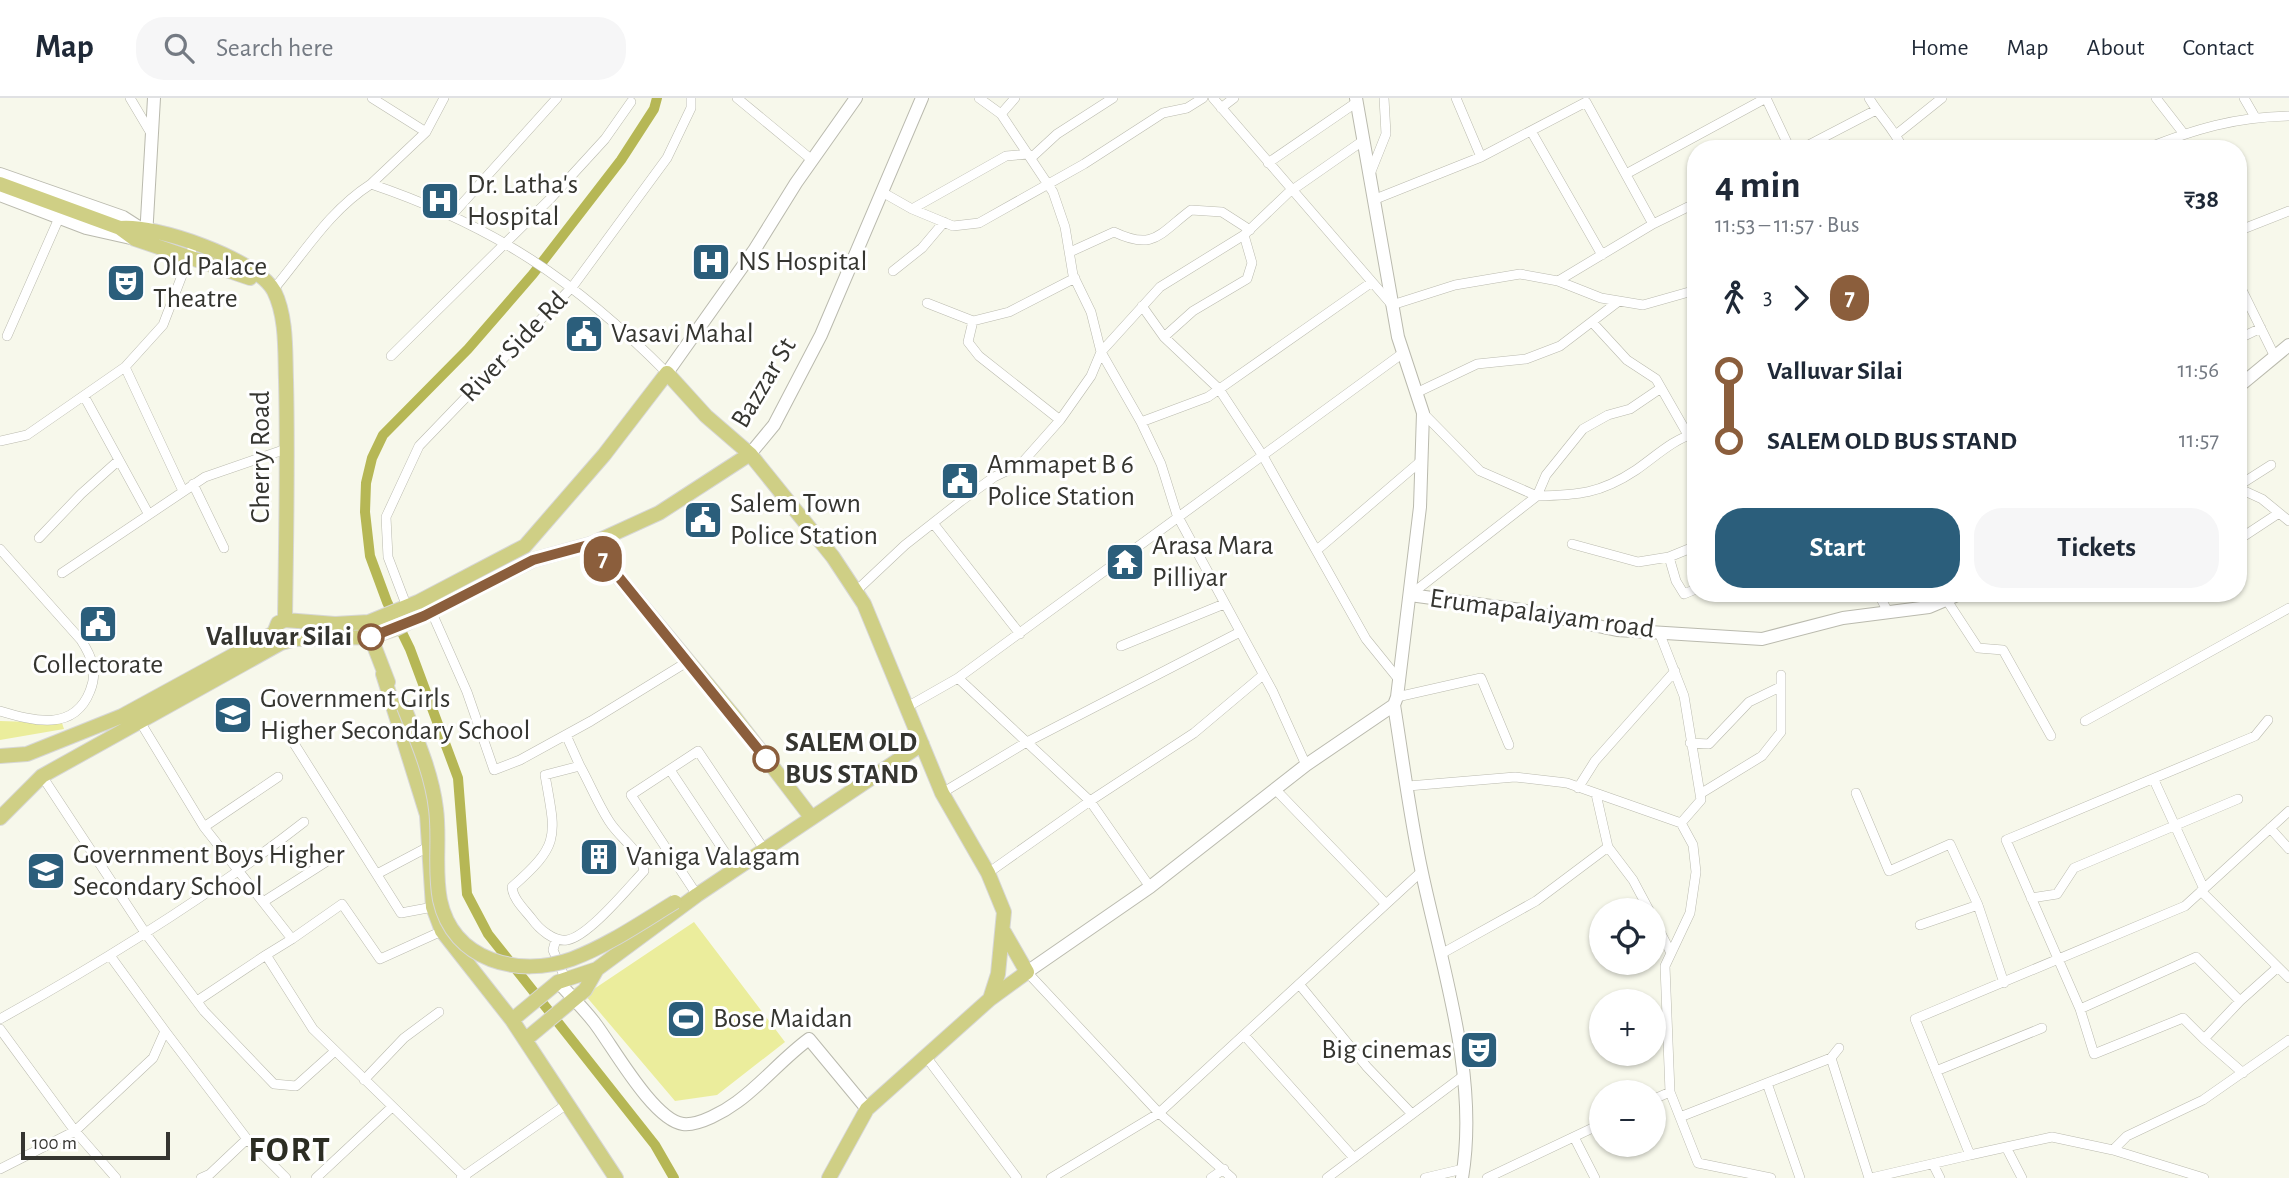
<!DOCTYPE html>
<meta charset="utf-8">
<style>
:root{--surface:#fff;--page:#f6f6f7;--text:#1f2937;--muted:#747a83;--line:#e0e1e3;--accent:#2b5e7b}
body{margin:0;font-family:"Alegreya Sans",sans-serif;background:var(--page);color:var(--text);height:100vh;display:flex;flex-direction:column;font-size:26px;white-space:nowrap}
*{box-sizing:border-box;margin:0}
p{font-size:23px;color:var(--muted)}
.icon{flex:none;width:38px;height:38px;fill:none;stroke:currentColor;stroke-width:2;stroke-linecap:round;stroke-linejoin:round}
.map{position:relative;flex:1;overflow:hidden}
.side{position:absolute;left:1687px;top:42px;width:560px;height:462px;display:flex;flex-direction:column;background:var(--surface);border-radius:28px;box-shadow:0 2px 5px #0004}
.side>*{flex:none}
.badge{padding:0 14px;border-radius:23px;font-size:24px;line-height:46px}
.controls{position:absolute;left:1589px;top:800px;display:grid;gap:14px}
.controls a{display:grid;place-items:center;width:77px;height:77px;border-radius:50%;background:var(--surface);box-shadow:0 2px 5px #0004;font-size:35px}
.scale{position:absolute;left:21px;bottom:18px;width:149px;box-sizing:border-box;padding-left:7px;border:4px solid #353530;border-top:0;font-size:19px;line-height:24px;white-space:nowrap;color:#353530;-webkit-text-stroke:5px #fff;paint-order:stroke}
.map>.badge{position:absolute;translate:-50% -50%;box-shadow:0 0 0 4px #fff}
.legs{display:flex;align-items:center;gap:10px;height:77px;padding:0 28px;font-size:23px}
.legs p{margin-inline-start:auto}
.overview{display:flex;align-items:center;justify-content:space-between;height:119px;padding:0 28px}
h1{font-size:38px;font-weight:600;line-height:52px}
.action{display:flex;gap:14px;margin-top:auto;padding:14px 28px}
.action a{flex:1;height:80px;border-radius:28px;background:var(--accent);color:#fff;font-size:28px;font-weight:600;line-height:80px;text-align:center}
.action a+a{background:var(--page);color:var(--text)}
ul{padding:0 28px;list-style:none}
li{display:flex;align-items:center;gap:24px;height:70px;font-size:26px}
li i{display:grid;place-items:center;width:10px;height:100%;margin:0 9px;background:currentColor}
li i::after{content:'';width:18px;height:18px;margin:-9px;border:5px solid;border-radius:50%;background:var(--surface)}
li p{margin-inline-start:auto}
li:first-child i{background:linear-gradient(#0000 50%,currentColor 0)}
li:last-child i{background:linear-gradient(currentColor 50%,#0000 0)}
header{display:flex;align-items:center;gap:42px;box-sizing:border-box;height:98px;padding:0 35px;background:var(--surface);border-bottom:2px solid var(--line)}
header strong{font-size:33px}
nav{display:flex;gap:38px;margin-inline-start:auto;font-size:24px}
.search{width:490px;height:63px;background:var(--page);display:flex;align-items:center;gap:18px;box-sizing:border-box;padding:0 24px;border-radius:28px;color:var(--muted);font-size:26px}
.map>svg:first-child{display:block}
.green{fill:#ebed9c}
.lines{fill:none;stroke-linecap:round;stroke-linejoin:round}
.canal{stroke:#b6b755;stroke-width:10}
.street-casing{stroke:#babaae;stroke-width:10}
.secondary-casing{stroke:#babaae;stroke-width:14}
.primary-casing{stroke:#d7d7d6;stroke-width:16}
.street{stroke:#fff;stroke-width:9}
.secondary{stroke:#fff;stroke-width:12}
.primary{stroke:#cfcf85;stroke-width:14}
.primary-bridge-casing{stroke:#d7d7d6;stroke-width:16;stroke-linecap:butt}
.primary-bridge{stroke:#cfcf85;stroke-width:14}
.line-1-casing{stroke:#fff;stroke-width:16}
.line-1{stroke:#8b5e3c;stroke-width:10}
.stop-1-dot{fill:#fff;stroke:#8b5e3c;stroke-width:3.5}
.labels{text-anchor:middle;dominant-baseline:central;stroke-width:6;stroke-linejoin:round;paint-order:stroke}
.poi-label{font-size:28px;fill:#353530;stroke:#fff;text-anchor:start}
.street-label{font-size:28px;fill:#353530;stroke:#fff}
.stop-label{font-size:28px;font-weight:bold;fill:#353530;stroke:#fff;text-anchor:end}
.district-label{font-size:35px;font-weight:bold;letter-spacing:2px;fill:#2c2d23;stroke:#fff}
</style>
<header>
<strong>Map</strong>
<div class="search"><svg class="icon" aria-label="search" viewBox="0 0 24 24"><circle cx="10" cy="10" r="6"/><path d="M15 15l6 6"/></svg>Search here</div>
<nav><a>Home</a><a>Map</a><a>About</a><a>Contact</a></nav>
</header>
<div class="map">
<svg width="2289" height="1080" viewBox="0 0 2289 1080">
<rect width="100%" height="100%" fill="#f7f8eb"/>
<path class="green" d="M 0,623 L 62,625 L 64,631 L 0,642 Z
M 694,824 L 785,944 L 717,997 L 675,1003 L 585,897 Z"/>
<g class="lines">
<path class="canal" d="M 657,0 L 654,11 L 621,62 L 533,176 L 468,251 L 383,337 L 372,360 L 366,385 L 365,414 L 370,458 L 387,504 L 410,551 L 458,680 L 467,796 L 488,836 L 655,1047 L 674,1080"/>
<g class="street-casing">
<path id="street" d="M 130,0 L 152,37
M 372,0 L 426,34
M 737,0 L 812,62
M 979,0 L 1001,16 L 1053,94 L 1065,129 L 1073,177 L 1091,214 L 1101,254 L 1141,324 L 1161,366 L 1177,417 L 1273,594 L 1306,667
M 1213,0 L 1392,207 L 1455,187 L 1520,176 L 1558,183 L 1601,200 L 1643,207 L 1696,192
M 1766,0 L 1790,51
M 1869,0 C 1880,19 1893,29 1903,51
M 2156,0 L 2184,36
M 2244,0 L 2255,19
M 1221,10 L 1234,0
M 1001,16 L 1015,0
M 1531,33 L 1602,157
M 1897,36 L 1942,0
M 1801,51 L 1876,12
M 2145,51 C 2195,31 2235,19 2289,18
M 1481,59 L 1586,4 L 1653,126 L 1696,105
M 1031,60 L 1057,36 L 1113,0
M 1268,65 L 1357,4
M 1370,76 L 1386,36 L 1384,0
M 1626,76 L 1766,0
M 371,86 L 426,34 L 444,0
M 882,94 L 912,111 L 1006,58 L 1028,56
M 1373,102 L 1481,59 L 1456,0
M 912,111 L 953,128 L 979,125 L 1084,66 L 1163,15 L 1187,10 L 1203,0
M 452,117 L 557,0
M 2238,133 L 2289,113
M 1070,154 L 1114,134 C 1154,153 1159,136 1191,112 L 1222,114 L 1250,132
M 893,173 L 922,150 L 944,124
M 1558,183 L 1653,126
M 2238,184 L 2275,259
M 273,192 C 305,154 329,113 371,86 C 495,128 576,183 667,275
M 927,205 L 973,223 L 1009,214 L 1075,180
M 1142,208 L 1164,239 L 1219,291 L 1263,358 L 1366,541 L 1400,583
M 973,223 L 968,244 L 979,258 L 1060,322
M 1592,224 L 1627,262 L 1656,281 L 1688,337
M 7,238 L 59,120
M 1164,239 L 1193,213 L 1247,181 L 1252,165 L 1244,137
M 2238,241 L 2261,230
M 391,258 L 551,100 L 605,41 L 631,4
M 1661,290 L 1630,311 L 1608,317 L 1583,331 L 1546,377 L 1537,398 C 1578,397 1600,396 1636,372 C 1655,359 1673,341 1696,335
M 1416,295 L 1477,266 L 1526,261 L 1560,248 L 1619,203
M 84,298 L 148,415
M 1141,324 L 1208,299 L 1372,184
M 0,343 L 27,337 L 125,269
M 193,386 L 224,450
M 2238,388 L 2271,367
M 2238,390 L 2262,401 L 2289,423
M 183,393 L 125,269 L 163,227 L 194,146
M 933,425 L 1020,536
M 39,440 L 81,396 L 119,362
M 2238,442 L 2279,415
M 1572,446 L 1638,464 L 1669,459 L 1696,448
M 0,451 L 81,542 C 92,559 98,574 90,593 C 74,634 34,623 0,613
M 1317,452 L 1421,363
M 1669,459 L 1676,483 L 1684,496 L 1696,491
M 62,475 L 205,379 L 286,351
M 855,494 L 905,447 L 961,403 L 994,379 L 1021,366 L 1060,322 L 1091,278 L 1101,254 L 1160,189 L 1244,137 L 1288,95 L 1364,42
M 1878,495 L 1888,514
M 1410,497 L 1537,398 L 1480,373 L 1423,315
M 1946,501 L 1978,550 L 2003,552 L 2051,638
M 407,509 L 388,459 L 386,419 L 419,348 L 573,188 L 667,60 L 691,10 L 691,0
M 432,515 L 467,594 L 494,672 L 520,662 L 591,623 L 687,564
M 1121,548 L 1224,506
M 958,580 L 1090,703 L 1150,789
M 1397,599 L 1481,580 L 1509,647
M 907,609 L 958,580 L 1403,255
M 139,622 L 204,729 L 292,841 L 266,857 L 313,931 L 466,1080
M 2085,623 L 2289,510
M 288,636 L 401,815 L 433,809
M 566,637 L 580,668
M 1690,645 L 1709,646 L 1749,604 L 1780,589
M 580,668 C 590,686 598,706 609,723 C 621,742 640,751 644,773 C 629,789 588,839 567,842 C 554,844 539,831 532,821 C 524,811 513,801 512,789 C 561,746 556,739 545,677 Z
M 670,672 L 736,771
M 42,678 L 146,836 L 204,913 L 274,986 L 296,988 L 335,953
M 2154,682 L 2204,791
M 1408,688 L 1515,679 L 1567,685 L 1681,725 L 1701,702 L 1684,598 L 1659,534
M 1578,690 L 1595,663 L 1675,573
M 1275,691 L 1386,806
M 942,695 L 1025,645 L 1240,534
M 1856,695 L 1889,773 L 1950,746 L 1978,807 L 2004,885
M 1700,696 L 1762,658 L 1781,634 L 1781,577
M 204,729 L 278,679
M 2270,730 L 2289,751
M 1608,749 L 1633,782 L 1649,812
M 988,775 L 1090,703 L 1194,635 L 1263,577
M 377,776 L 428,749
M 2201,793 L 2289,880
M 697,797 L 631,697 L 698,653 L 764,751
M 2031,800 L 2057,796 L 2074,770 L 2238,701
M 263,804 L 332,760
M 1654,822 L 1671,855
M 1920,827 L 1978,807
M 292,841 L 342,806 L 380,861 L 442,833
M 556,841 L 553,852 L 565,880
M 1441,856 L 1536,803 L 1608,749 L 1596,696
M 1027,874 L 1159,1015 L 1232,1080
M 1299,886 L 1367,969 L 1412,1016
M 197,903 L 266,857
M 2240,903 L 2278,869
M 2080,911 L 2094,956 L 2183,920 L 2204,941
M 0,921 C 106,862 208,799 304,724
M 0,931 L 75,1033 L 116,1080
M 165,933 L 247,1041 L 286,1080
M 1244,937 L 1354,1060
M 927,960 L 1017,1080
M 1831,960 L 1839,950
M 1936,973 L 2042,930
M 2243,975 L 2204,941 L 2240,903 L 2196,859 L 2080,911 L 2006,742 L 2255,638 L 2268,622
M 364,982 L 404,940 L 439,914
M 1767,985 L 1800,1080
M 1670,994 L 1665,868 L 1690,815 L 1696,774 L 1693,747 L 1681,725
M 1654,1001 L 1670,994 L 1698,1065 L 1771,1080
M 1680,1019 L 1831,960 L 1869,1080
M 1574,1039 L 1595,1080
M 2006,1049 L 2022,1080
M 1970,1057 L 2052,1039 L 2113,1052
M 1933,1066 L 1940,1080
M 0,1071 L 75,1033 L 153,960 L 165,933 L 111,859
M 201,1080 L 210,1076 L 247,1041
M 316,1080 L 392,1009
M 461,1080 L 567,1006
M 1051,1080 L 1159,1015 L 1422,773
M 1211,1080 L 1224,1071
M 1327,1080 L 1463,978
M 1425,1080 L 1463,1071
M 1487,1080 L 1601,1026
M 1871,1080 L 1970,1057 L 1915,921 L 2185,808 L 2289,713
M 2204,1080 L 2113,1052 L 2127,1038 L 2203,1002 L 2289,942"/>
</g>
<g class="secondary-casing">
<path id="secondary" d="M 0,76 L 123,119 L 137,128
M 0,97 L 86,130 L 135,141
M 146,139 L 154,0
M 667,275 L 755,151 L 796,85 L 856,0
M 2238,289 L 2289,247
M 750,356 L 774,327 L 821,237 L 922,0
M 1410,497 L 1521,512 L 1617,532 L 1762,541 L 1843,520 L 1929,509 L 1962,495
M 1394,607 C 1403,663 1410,720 1422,775 C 1443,873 1479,980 1462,1080
M 1027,874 L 1150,789 L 1306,667 L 1394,607 L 1397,599 L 1420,409 L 1423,315 L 1398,239 L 1356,0
M 558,884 C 570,897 583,910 594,924 C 612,947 653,1022 683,1026 C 699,1028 725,1013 737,1004 C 763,985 783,960 809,941 L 867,1011"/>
</g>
<g class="primary-casing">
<path id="primary" d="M 0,86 L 120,130 L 135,141 L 250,180
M 120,130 C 154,126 257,161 274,193 C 287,219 285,254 286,282 C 288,362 286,442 285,522
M 591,446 L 733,617 L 811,719
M 365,533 L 373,545 L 388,584
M 274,535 L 278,525 L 285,522 L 335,526 L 369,524 L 418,504 L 525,448 L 604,357 L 667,275 L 706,318 L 750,356 L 833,459 L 864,506 L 942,695 L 988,775 L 1004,814 L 998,876 L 990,901 L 867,1011 L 829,1080
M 383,576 L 427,717 L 433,809 L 442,833 L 512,922 L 616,1080
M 0,658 L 27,656 L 122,618 L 274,535
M 0,720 L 42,678 L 281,545 L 295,541 L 371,539 L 395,531 L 533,462 L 591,446 L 659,415 L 750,356
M 990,901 L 1027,874 L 1004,834
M 512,922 L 558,884 L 597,871 L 697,797 L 922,646
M 525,942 L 585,892 L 597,871"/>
</g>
<use href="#street" class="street"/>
<use href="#secondary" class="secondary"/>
<use href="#primary" class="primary"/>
<g class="primary-bridge-casing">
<path id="primary-bridge" d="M 404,609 C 417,642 432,676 436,711 C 440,741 434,772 440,802 C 453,863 519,880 572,861 C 609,847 642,824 675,804"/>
</g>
<use href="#primary-bridge" class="primary-bridge"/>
</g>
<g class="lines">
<g class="line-1-casing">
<path id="line-1" d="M 371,539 L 424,518 L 533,462 L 592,446 L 766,661"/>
</g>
<use href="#line-1" class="line-1"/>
</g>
<defs>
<g id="hospital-square" transform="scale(2.0125)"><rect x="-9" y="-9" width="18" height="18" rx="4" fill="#2b5e7b" stroke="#fff"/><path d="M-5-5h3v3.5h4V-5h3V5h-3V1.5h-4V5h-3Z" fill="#fff"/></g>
<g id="theatre-square" transform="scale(2.0125)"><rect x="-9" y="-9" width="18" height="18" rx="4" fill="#2b5e7b" stroke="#fff"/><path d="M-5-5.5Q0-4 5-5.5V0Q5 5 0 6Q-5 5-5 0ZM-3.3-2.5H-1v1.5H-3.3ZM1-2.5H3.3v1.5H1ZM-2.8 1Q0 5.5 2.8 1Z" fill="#fff"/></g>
<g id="civic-square" transform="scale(2.0125)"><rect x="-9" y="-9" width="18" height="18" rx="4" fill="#2b5e7b" stroke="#fff"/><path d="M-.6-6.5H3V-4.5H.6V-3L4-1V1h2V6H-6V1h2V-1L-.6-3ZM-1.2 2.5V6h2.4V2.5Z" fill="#fff"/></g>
<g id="temple-square" transform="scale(2.0125)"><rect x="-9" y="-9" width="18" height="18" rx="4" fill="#2b5e7b" stroke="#fff"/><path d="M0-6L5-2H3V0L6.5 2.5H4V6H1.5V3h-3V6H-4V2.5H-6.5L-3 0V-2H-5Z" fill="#fff"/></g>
<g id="school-square" transform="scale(2.0125)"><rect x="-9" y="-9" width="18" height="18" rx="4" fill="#2b5e7b" stroke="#fff"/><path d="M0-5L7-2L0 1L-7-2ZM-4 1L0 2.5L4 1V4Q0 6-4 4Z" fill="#fff"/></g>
<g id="building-square" transform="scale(2.0125)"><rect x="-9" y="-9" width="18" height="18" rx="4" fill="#2b5e7b" stroke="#fff"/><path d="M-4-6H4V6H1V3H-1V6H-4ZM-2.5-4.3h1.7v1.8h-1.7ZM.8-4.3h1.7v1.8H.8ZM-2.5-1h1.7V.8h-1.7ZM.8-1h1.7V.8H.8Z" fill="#fff"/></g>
<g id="stadium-square" transform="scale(2.0125)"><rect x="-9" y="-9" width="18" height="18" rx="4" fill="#2b5e7b" stroke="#fff"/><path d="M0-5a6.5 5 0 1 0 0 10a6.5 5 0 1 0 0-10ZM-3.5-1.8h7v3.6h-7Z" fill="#fff"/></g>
</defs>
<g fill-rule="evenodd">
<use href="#hospital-square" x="440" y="103"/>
<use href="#hospital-square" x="711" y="164"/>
<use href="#theatre-square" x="126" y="185"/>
<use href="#civic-square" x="584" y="236"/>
<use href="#civic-square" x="960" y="383"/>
<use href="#civic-square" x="703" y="422"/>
<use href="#temple-square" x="1125" y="464"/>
<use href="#civic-square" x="98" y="526"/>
<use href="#school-square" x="233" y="617"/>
<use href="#building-square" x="599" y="759"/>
<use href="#school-square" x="46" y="773"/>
<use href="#stadium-square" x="686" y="921"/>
<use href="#theatre-square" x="1479" y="952"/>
</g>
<g class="stop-1-dot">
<circle cx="371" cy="539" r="12"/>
<circle cx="766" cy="661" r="12"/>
</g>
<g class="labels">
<g class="poi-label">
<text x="467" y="87">Dr. Latha's<tspan x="467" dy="32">Hospital</tspan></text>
<text x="738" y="164">NS Hospital</text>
<text x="153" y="169">Old Palace<tspan x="153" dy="32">Theatre</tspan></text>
<text x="611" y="236">Vasavi Mahal</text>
<text x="987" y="367">Ammapet B 6<tspan x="987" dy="32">Police Station</tspan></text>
<text x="730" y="406">Salem Town<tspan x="730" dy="32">Police Station</tspan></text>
<text x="1152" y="448">Arasa Mara<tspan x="1152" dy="32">Pilliyar</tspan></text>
<text x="98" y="567" text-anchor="middle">Collectorate</text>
<text x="260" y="601">Government Girls<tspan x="260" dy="32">Higher Secondary School</tspan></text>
<text x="73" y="757">Government Boys Higher<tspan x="73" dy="32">Secondary School</tspan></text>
<text x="626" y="759">Vaniga Valagam</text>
<text x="713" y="921">Bose Maidan</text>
<text x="1452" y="952" text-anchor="end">Big cinemas</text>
</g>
<g class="street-label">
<text transform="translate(514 249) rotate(-46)">River Side Rd</text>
<text transform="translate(764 285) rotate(-59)">Bazzar St</text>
<text transform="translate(261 359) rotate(-90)">Cherry Road</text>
<text transform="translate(1542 516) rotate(8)">Erumapalaiyam road</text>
</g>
<g class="stop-label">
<text x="352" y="539">Valluvar Silai</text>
<text x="785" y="645" text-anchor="start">SALEM OLD<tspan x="785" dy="32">BUS STAND</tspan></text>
</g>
<g class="district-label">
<text x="290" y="1052">FORT</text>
</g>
</g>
</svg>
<div class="controls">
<a><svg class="icon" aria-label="locate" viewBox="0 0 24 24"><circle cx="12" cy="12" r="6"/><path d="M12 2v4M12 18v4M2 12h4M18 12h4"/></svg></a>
<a>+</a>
<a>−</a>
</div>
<div class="scale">100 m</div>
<b class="badge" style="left:603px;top:461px;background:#8b5e3c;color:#fff">7</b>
<section class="side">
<div class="overview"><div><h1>4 min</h1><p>11:53 – 11:57 · Bus</p></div><b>₹38</b></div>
<div class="legs"><svg class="icon" aria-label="walk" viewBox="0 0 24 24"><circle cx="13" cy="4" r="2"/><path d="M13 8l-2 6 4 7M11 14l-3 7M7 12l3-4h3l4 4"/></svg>3<svg class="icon" aria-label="forward" viewBox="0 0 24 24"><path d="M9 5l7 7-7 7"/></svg><b class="badge" style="background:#8b5e3c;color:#fff">7</b></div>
<ul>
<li><i style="color:#8b5e3c"></i><b>Valluvar Silai</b><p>11:56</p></li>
<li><i style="color:#8b5e3c"></i><b>SALEM OLD BUS STAND</b><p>11:57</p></li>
</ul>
<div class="action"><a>Start</a><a>Tickets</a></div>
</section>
</div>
